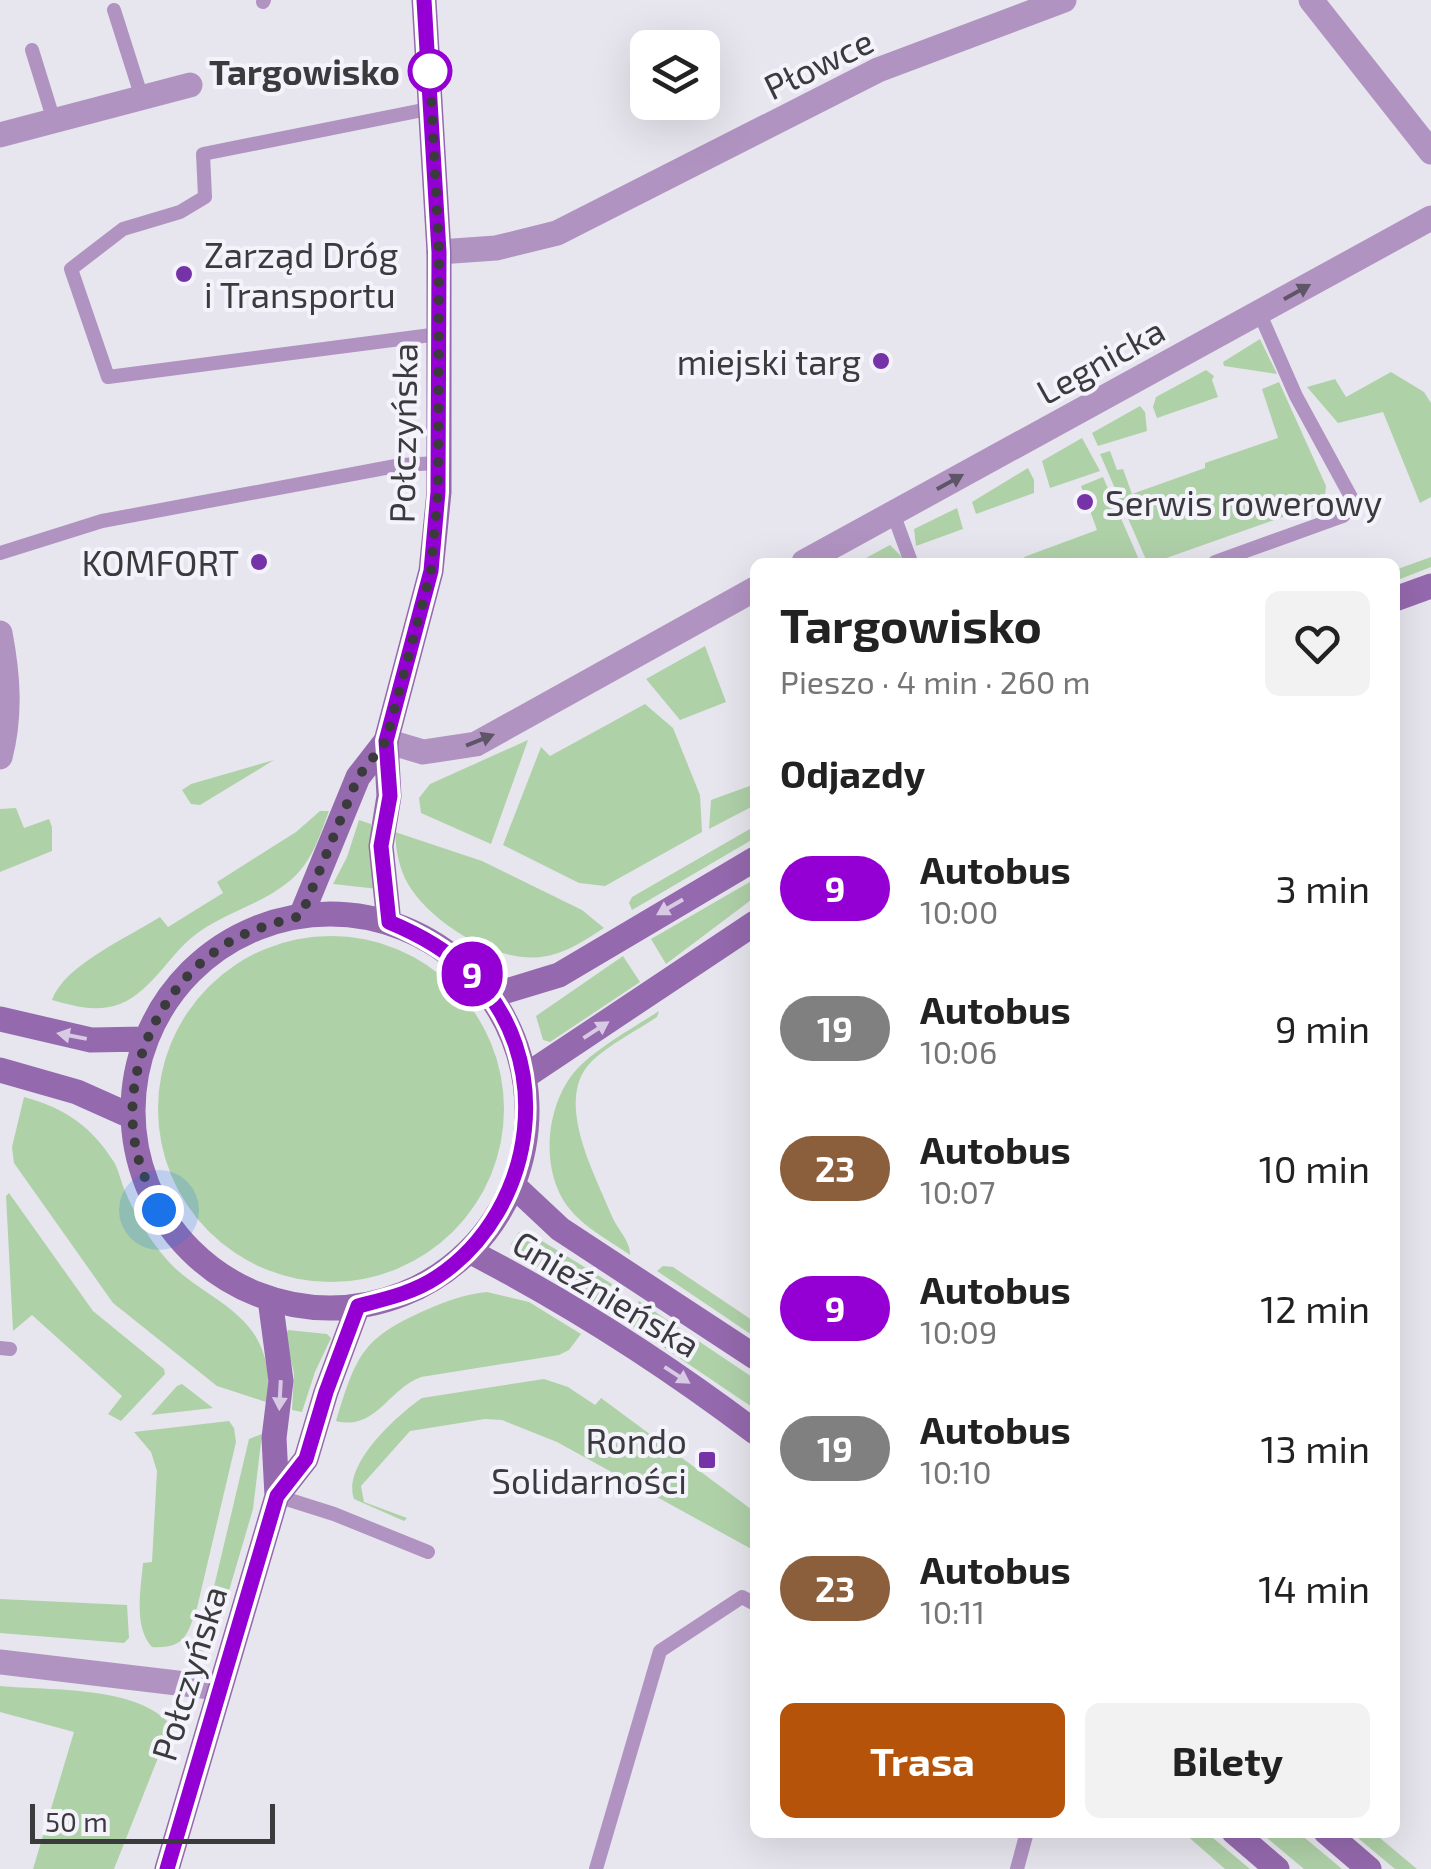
<!DOCTYPE html>
<html lang="pl">
<meta charset="utf-8">
<style>
:root{--surface:#fff;--page:#f2f2f2;--text:#222;--muted:#767676;--accent:#b45309}
body{margin:0;font-family:"Exo 2",sans-serif;background:var(--page);color:var(--text);height:100vh;display:flex;flex-direction:column;font-size:38px;white-space:nowrap}
*{box-sizing:border-box;margin:0}
p{font-size:32px;color:var(--muted)}
.icon{flex:none;width:55px;height:55px;fill:none;stroke:currentColor;stroke-width:2;stroke-linecap:round;stroke-linejoin:round}
.map{position:relative;flex:1;overflow:hidden}
.panel{position:absolute;left:750px;top:558px;width:650px;height:1280px;display:flex;flex-direction:column;background:var(--surface);border-radius:15px;box-shadow:0 10px 40px #0002}
.panel>*{flex:none}
.badge{padding:0 20px;border-radius:32px;font-size:35px;line-height:65px}
.buttons{position:absolute;left:630px;top:30px;display:grid;gap:20px}
.buttons a{display:grid;place-items:center;width:90px;height:90px;border-radius:15px;background:var(--surface);box-shadow:0 10px 40px #0002;font-size:50px}
.scale{position:absolute;left:30px;bottom:25px;width:245px;box-sizing:border-box;padding-left:10px;border:5px solid #3b3b3e;border-top:0;font-size:28px;line-height:35px;white-space:nowrap;color:#3b3b3e;-webkit-text-stroke:8px #f4f3fc;paint-order:stroke}
.you{position:absolute;width:50px;height:50px;margin:-25px;border:8px solid #fff;border-radius:50%;background:#1a73e8;box-shadow:0 0 0 15px #1a73e833}
.map>.badge{position:absolute;translate:-50% -50%;box-shadow:0 0 0 5px #fff}
h2{padding:0 30px;font-size:38px;line-height:90px}
.round{display:grid;place-items:center;flex:none;width:105px;height:105px;border-radius:15px;background:var(--page)}
.summary{display:flex;align-items:center;justify-content:space-between;height:170px;padding:0 30px}
h1{font-size:48px;font-weight:700;line-height:75px}
.cta{display:flex;gap:20px;margin-top:auto;padding:20px 30px}
.cta a{flex:1;height:115px;border-radius:15px;background:var(--accent);color:#fff;font-size:40px;font-weight:700;line-height:115px;text-align:center}
.cta a+a{background:var(--page);color:var(--text)}
ul{padding:0;list-style:none}
li{display:flex;align-items:center;gap:30px;height:140px;padding:0 30px}
li div{flex:1}
li b{display:block;font-size:38px}
li em{font-style:normal}
li .badge{min-width:110px;font-weight:700;text-align:center}
.map>svg:first-child{display:block}
.green{fill:#afd1a8}
.lines{fill:none;stroke-linecap:round;stroke-linejoin:round}
.lane{stroke:#b193c2;stroke-width:14}
.street{stroke:#b193c2;stroke-width:25}
.secondary{stroke:#9569ae;stroke-width:25}
.oneway{fill:#5e5566}
.oneway2{fill:#d8cae5}
.line-casing{stroke:#fff;stroke-width:22}
.line{stroke:#9400d3;stroke-width:15}
.walk{stroke:#3b3b3e;stroke-width:10;stroke-dasharray:0 18}
.stop-dot{fill:#fff;stroke:#9400d3;stroke-width:5}
.poi-dot{fill:#7533a7;stroke:#f4f3fc;stroke-width:4}
.labels{text-anchor:middle;dominant-baseline:central;stroke-width:8;stroke-linejoin:round;paint-order:stroke}
.street-label{font-size:35px;fill:#3b3b3e;stroke:#f4f3fc}
.stop-label{font-size:35px;font-weight:bold;fill:#3b3b3e;stroke:#f4f3fc;text-anchor:end}
.poi-label{font-size:35px;fill:#3b3b3e;stroke:#f4f3fc;text-anchor:end}
</style>
<div class="map">
<svg width="1431" height="1869" viewBox="0 0 1431 1869">
<rect width="100%" height="100%" fill="#e7e6ee"/>
<path class="green" d="M 1260,339 L 1277,374 L 1224,366 L 1223,362 Z
M 1206,370 L 1214,376 L 1212,380 L 1218,397 L 1157,418 L 1153,407 L 1156,397 Z
M 1391,372 L 1424,392 L 1431,403 L 1431,497 L 1420,503 L 1383,412 L 1338,423 L 1307,387 L 1335,379 L 1346,397 Z
M 1279,382 L 1326,486 L 1325,496 L 1317,505 L 1155,562 L 1147,562 L 1100,454 L 1110,451 L 1117,470 L 1123,469 L 1132,494 L 1205,468 L 1205,463 L 1278,438 L 1262,389 Z
M 1140,406 L 1145,412 L 1147,431 L 1098,446 L 1092,433 Z
M 1082,438 L 1100,471 L 1050,488 L 1042,461 Z
M 1028,468 L 1034,480 L 1034,493 L 976,514 L 972,502 Z
M 1103,477 L 1140,562 L 1025,562 L 1024,557 L 1097,530 L 1081,486 Z
M 957,508 L 963,529 L 916,546 L 914,529 Z
M 890,545 L 901,556 L 904,562 L 867,562 L 866,558 Z
M 1431,557 L 1431,567 L 1395,581 L 1395,570 Z
M 705,646 L 726,702 L 680,720 L 646,679 Z
M 645,704 L 673,728 L 700,795 L 702,832 L 605,886 L 579,883 L 503,845 L 541,747 L 550,756 Z
M 528,740 L 491,844 L 421,813 L 419,798 L 430,784 Z
M 274,760 L 200,805 L 191,804 L 182,790 L 191,784 Z
M 755,784 L 755,805 L 709,829 L 711,800 Z
M 16,808 L 24,828 L 49,819 L 52,827 L 52,851 L 0,872 L 0,809 Z
M 320,811 L 329,811 C 321,832 314,856 298,873 C 272,901 230,910 199,932 C 170,952 153,991 120,1004 C 96,1013 74,1006 52,1000 C 64,965 129,937 160,917 L 168,927 L 223,893 L 217,882 L 296,832 Z
M 359,820 L 371,824 L 378,889 L 333,884 L 347,857 Z
M 755,826 L 755,838 L 632,910 L 629,903 L 632,897 Z
M 395,832 L 482,861 L 582,910 L 604,928 C 584,941 565,954 541,957 C 496,963 431,923 408,884 C 399,868 396,851 395,832 Z
M 755,879 L 755,897 L 666,964 L 651,939 Z
M158 1109a173 173 0 1 1 346 0a173 173 0 1 1-346 0Z
M 623,956 L 640,982 L 550,1042 L 543,1040 L 536,1016 Z
M 659,1011 L 657,1017 C 636,1031 610,1044 592,1061 C 553,1099 594,1172 611,1214 C 616,1228 631,1241 630,1255 C 609,1240 584,1228 568,1207 C 538,1168 546,1097 582,1064 C 605,1043 633,1028 659,1011 Z
M 24,1097 C 65,1108 91,1126 114,1162 C 119,1171 121,1182 125,1191 C 136,1217 150,1241 169,1262 C 195,1290 236,1304 256,1337 C 268,1358 270,1379 269,1403 L 217,1386 L 113,1303 L 14,1163 L 12,1147 Z
M 9,1193 L 93,1311 L 164,1369 L 165,1374 L 121,1421 L 108,1414 L 122,1396 L 32,1315 L 13,1331 L 6,1196 Z
M 526,1231 L 612,1284 L 599,1305 L 512,1251 L 511,1244 L 519,1232 Z
M 663,1266 L 673,1267 L 755,1322 L 755,1337 L 657,1271 Z
M 487,1292 L 529,1302 L 581,1334 L 569,1350 L 559,1355 L 421,1377 C 387,1390 376,1431 336,1421 C 356,1357 361,1338 426,1310 C 446,1301 465,1294 487,1292 Z
M 639,1301 L 755,1379 L 755,1409 L 626,1322 Z
M 288,1330 L 327,1334 L 331,1338 L 315,1372 L 302,1412 L 292,1410 L 294,1373 L 285,1337 Z
M 544,1379 L 568,1387 L 595,1405 L 601,1398 L 755,1512 L 755,1551 L 557,1442 L 502,1420 L 485,1419 L 410,1431 L 361,1486 L 364,1502 L 407,1518 L 404,1521 L 354,1499 C 342,1465 396,1416 422,1398 Z
M 182,1384 L 213,1408 L 151,1415 L 177,1386 Z
M 229,1421 L 234,1428 L 236,1442 L 197,1608 C 187,1636 184,1649 152,1647 C 133,1627 141,1588 143,1563 L 152,1562 L 157,1471 L 151,1452 L 134,1432 Z
M 262,1434 L 253,1509 L 216,1635 L 209,1647 L 198,1656 L 198,1639 L 208,1612 L 249,1439 Z
M 0,1599 L 127,1605 L 129,1638 L 124,1643 L 0,1633 Z
M 0,1686 C 52,1691 136,1685 171,1725 L 114,1869 L 33,1869 L 74,1732 L 0,1712 Z
M 1184,1833 L 1207,1833 L 1250,1869 L 1225,1869 Z
M 1261,1833 L 1299,1833 L 1342,1869 L 1304,1869 Z
M 1352,1833 L 1374,1833 L 1417,1869 L 1395,1869 Z"/>
<g class="lines">
<path class="lane" d="M 263,2 L 264,0
M 114,10 L 142,98
M 32,50 L 54,121
M 433,108 L 203,154 L 205,197 L 180,212 L 123,229 L 71,269 L 108,377 L 439,334
M 893,513 L 911,562
M 0,553 L 102,521 L 401,465 L 437,463
M 1215,562 L 1343,516 L 1348,510 L 1351,497 L 1296,396 L 1259,312
M 0,1348 L 10,1349
M 277,1496 L 334,1514 L 428,1552
M 596,1869 L 660,1651 L 742,1597 L 755,1604
M 1017,1869 L 1027,1832"/>
<path class="street" d="M 1311,0 L 1431,152
M 0,135 L 190,85
M 439,252 L 496,248 L 557,233 L 878,70 L 1064,0
M 804,562 L 1431,218
M 0,633 C 8,675 11,715 0,757
M 386,741 L 423,752 L 476,744 L 755,589
M 0,1662 L 219,1688"/>
<path class="secondary" d="M 1395,599 L 1431,586
M133 1111a197 197 0 1 1 394 0a197 197 0 1 1-394 0Z
M 301,916 L 358,777 L 386,741
M 389,923 L 381,846 L 389,796 L 386,741 L 431,571 L 439,492 L 439,252 L 424,0
M 490,996 L 559,975 L 755,859
M 0,1019 L 91,1040 L 146,1039
M 0,1070 L 77,1092 L 133,1117
M 524,1077 L 755,923
M 513,1185 L 560,1229 L 755,1357
M 469,1251 C 570,1303 665,1364 755,1432
M 277,1496 L 306,1459 L 326,1392 L 358,1306
M 1234,1832 L 1277,1869
M 1326,1832 L 1369,1869
M 167,1869 L 277,1496 L 274,1438 L 281,1381 L 270,1299"/>
</g>
<defs><path id="oneway-solid" d="M-6-.8H1V-3.2L6.5 0L1 3.2V.8H-6Z" transform="scale(2.5)"/></defs>
<g class="oneway">
<use href="#oneway-solid" transform="translate(1297 292) rotate(-29)"/>
<use href="#oneway-solid" transform="translate(950 482) rotate(-29)"/>
<use href="#oneway-solid" transform="translate(480 740) rotate(-22)"/>
</g>
<g class="oneway2">
<use href="#oneway-solid" transform="translate(670 907) rotate(150)"/>
<use href="#oneway-solid" transform="translate(596 1030) rotate(-33)"/>
<use href="#oneway-solid" transform="translate(72 1036) rotate(-169)"/>
<use href="#oneway-solid" transform="translate(677 1375) rotate(33)"/>
<use href="#oneway-solid" transform="translate(280 1395) rotate(93)"/>
</g>
<g class="lines">
<g class="line-casing">
<path id="line" d="M 167,1869 L 277,1496 L 306,1459 L 326,1392 L 358,1306 C 385,1299 413,1293 437,1277 C 538,1210 559,1055 467,970 C 444,948 418,934 389,922 L 381,846 L 390,796 L 386,741 L 431,571 L 438,492 L 439,252 L 424,0"/>
</g>
<use href="#line" class="line"/>
<path class="walk" d="M 159,1210 C 153,1196 146,1182 141,1167 C 114,1086 153,992 223,946 C 247,930 274,923 301,916 L 358,777 L 386,741 L 431,571 L 438,492 L 439,252 L 430,71"/>
</g>
<circle class="stop-dot" cx="430" cy="71" r="20"/>
<g class="poi-dot">
<circle cx="184" cy="274" r="10"/>
<circle cx="881" cy="361" r="10"/>
<circle cx="1085" cy="502" r="10"/>
<circle cx="259" cy="562" r="10"/>
<rect x="697" y="1450" width="20" height="20" rx="5"/>
</g>
<g class="labels">
<g class="street-label">
<text transform="translate(818 63) rotate(-26)">Płowce</text>
<text transform="translate(1100 360) rotate(-29)">Legnicka</text>
<text transform="translate(402 433) rotate(-89)">Połczyńska</text>
<text transform="translate(607 1293) rotate(31)">Gnieźnieńska</text>
<text transform="translate(188 1673) rotate(-73)">Połczyńska</text>
</g>
<g class="stop-label">
<text x="400" y="71">Targowisko</text>
</g>
<g class="poi-label">
<text x="204" y="254" text-anchor="start">Zarząd Dróg<tspan x="204" dy="40">i Transportu</tspan></text>
<text x="861" y="361">miejski targ</text>
<text x="1105" y="502" text-anchor="start">Serwis rowerowy</text>
<text x="239" y="562">KOMFORT</text>
<text x="687" y="1440">Rondo<tspan x="687" dy="40">Solidarności</tspan></text>
</g>
</g>
</svg>
<div class="buttons">
<a><svg class="icon" aria-label="layers" viewBox="0 0 24 24"><path d="M12 4l9 5-9 5-9-5zM3 14l9 5 9-5"/></svg></a>
</div>
<div class="scale">50 m</div>
<div class="you" style="left:159px;top:1210px"></div>
<b class="badge" style="left:472px;top:974px;background:#9400d3;color:#fff">9</b>
<section class="panel">
<div class="summary"><div><h1>Targowisko</h1><p>Pieszo · 4 min · 260 m</p></div><a class="round"><svg class="icon" aria-label="heart" viewBox="0 0 24 24"><path d="M12 20l-8-8c-3-5 5-10 8-4 3-6 11-1 8 4z"/></svg></a></div>
<h2>Odjazdy</h2>
<ul>
<li><span class="badge" style="background:#9400d3;color:#fff">9</span><div><b>Autobus</b><p>10:00</p></div><em>3 min</em></li>
<li><span class="badge" style="background:#808080;color:#fff">19</span><div><b>Autobus</b><p>10:06</p></div><em>9 min</em></li>
<li><span class="badge" style="background:#8b5e3c;color:#fff">23</span><div><b>Autobus</b><p>10:07</p></div><em>10 min</em></li>
<li><span class="badge" style="background:#9400d3;color:#fff">9</span><div><b>Autobus</b><p>10:09</p></div><em>12 min</em></li>
<li><span class="badge" style="background:#808080;color:#fff">19</span><div><b>Autobus</b><p>10:10</p></div><em>13 min</em></li>
<li><span class="badge" style="background:#8b5e3c;color:#fff">23</span><div><b>Autobus</b><p>10:11</p></div><em>14 min</em></li>
</ul>
<div class="cta"><a>Trasa</a><a>Bilety</a></div>
</section>
</div>
